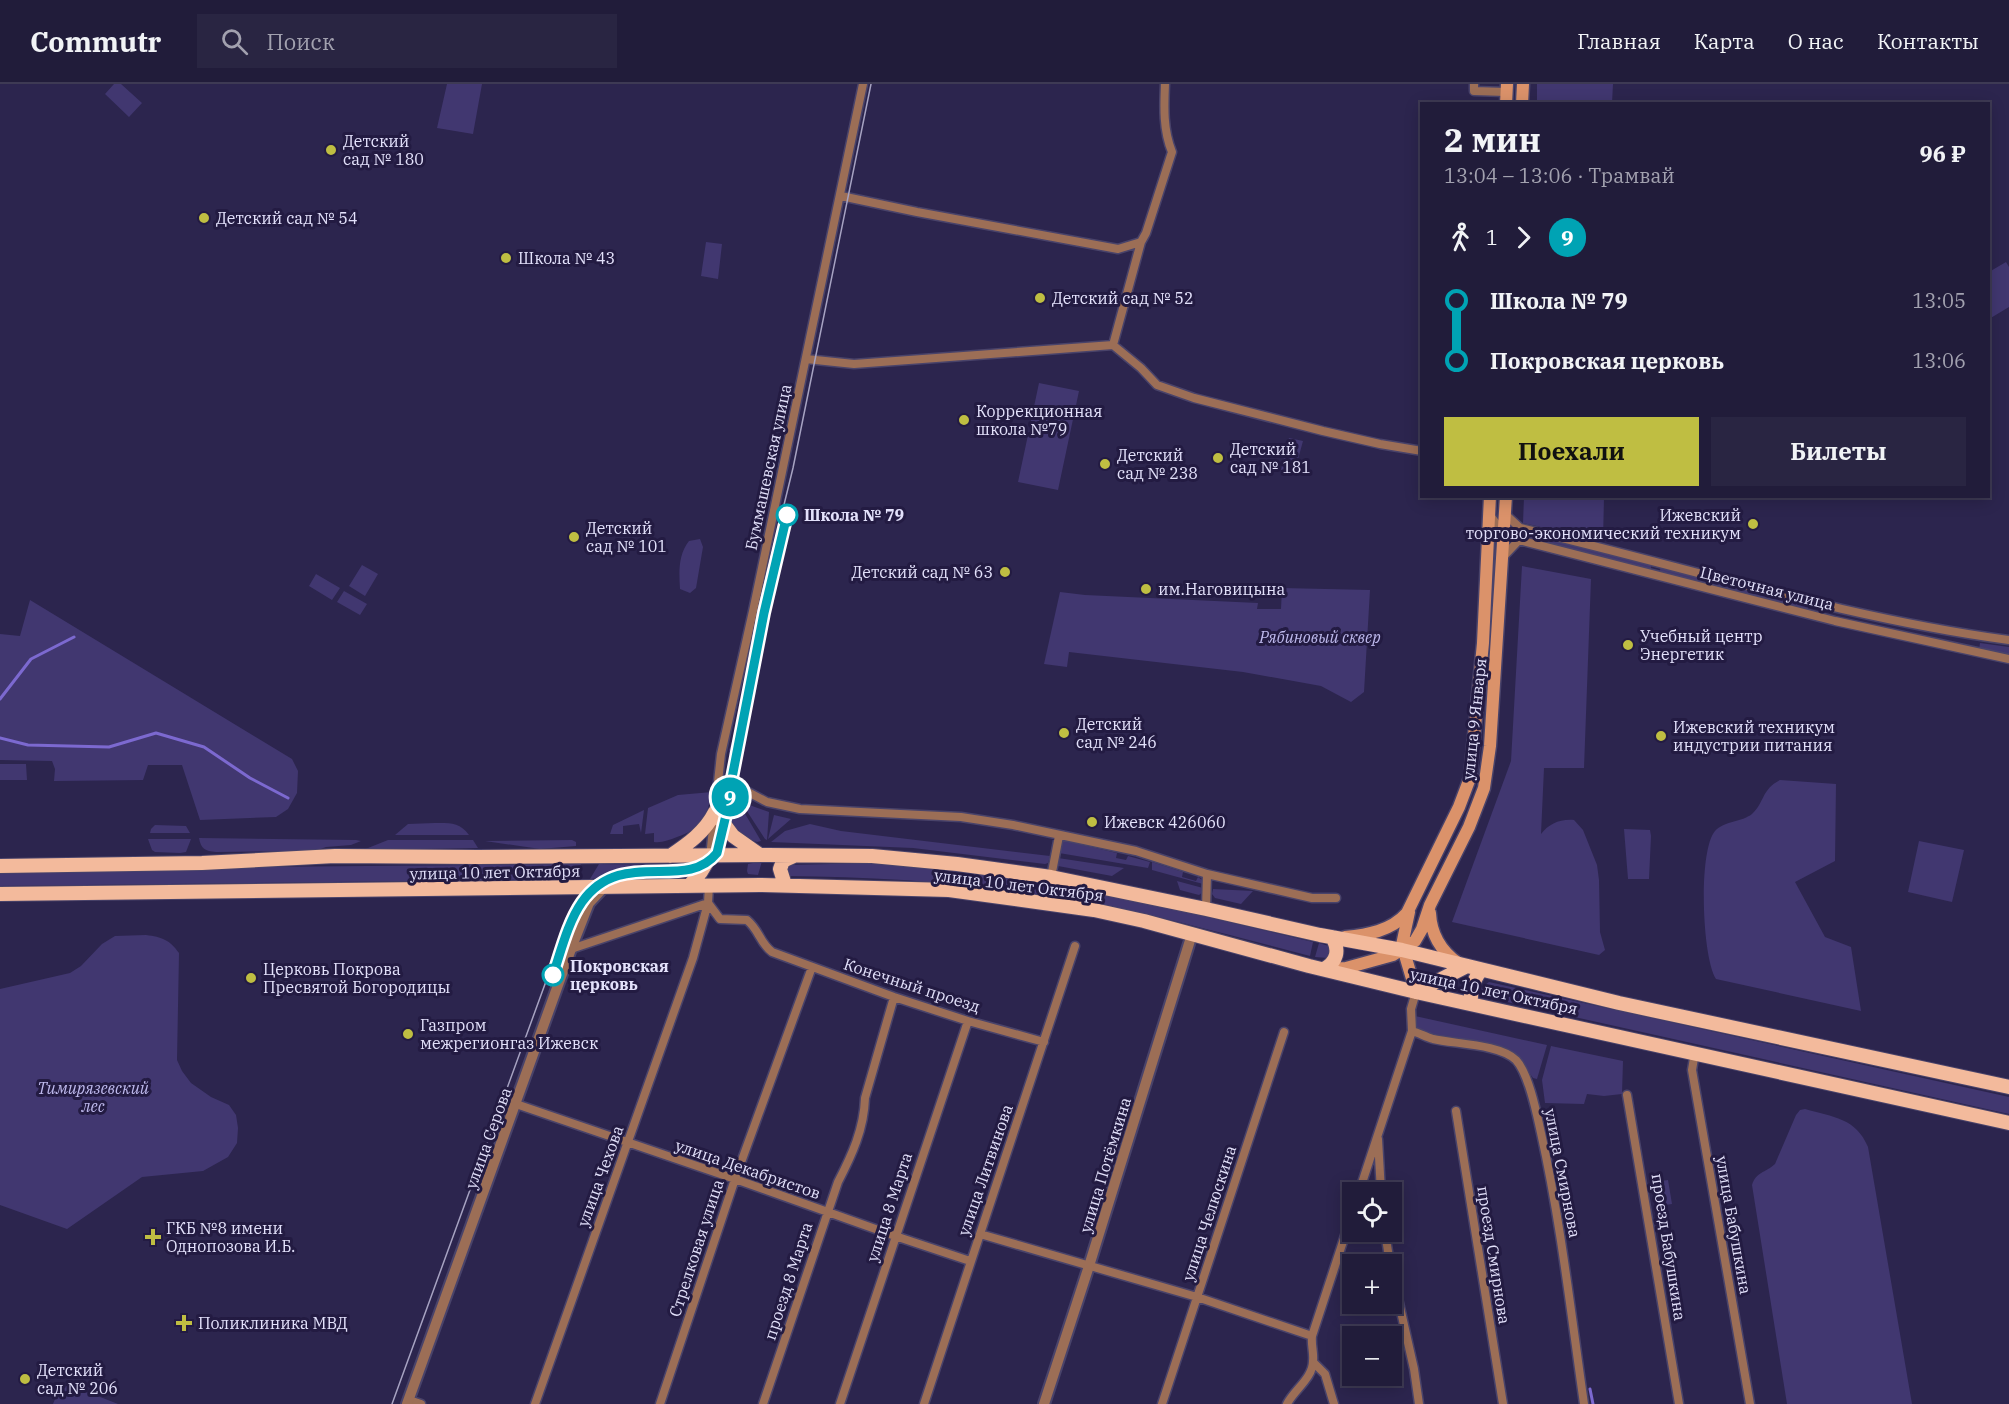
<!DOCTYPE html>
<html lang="ru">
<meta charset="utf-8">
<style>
:root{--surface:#211c3a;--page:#292542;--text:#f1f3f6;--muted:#a2a1af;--line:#3e3a54;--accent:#bfbe42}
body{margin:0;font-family:"IBM Plex Serif",serif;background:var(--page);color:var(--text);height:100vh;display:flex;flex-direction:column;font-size:22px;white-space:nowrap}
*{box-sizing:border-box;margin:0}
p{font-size:20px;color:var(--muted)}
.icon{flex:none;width:33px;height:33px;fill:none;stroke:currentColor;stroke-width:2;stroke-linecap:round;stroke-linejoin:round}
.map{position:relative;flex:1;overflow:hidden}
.side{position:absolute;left:1420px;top:18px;width:570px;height:396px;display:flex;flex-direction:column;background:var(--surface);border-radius:0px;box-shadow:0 3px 15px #0003,0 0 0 2px var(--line)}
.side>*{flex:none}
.badge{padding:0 12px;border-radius:20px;font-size:21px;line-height:39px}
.fabs{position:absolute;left:1342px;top:1098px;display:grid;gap:12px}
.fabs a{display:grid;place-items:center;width:60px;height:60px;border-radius:0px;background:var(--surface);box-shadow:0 3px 15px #0003,0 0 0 2px var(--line);font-size:30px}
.map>.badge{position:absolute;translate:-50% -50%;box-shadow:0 0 0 3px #fff}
.legs{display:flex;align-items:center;gap:9px;height:66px;padding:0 24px;font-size:20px}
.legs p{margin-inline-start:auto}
.summary{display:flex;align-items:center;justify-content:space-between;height:102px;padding:0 24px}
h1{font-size:33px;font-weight:800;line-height:45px}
.primary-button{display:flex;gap:12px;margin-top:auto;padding:12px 24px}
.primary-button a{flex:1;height:69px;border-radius:0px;background:var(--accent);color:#111;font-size:24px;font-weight:800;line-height:69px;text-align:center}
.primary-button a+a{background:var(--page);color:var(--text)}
ul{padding:0 24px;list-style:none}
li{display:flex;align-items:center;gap:21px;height:60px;font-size:22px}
li i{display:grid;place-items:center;width:9px;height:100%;margin:0 8px;background:currentColor}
li i::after{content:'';width:15px;height:15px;margin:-8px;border:4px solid;border-radius:50%;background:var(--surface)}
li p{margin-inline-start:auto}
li:first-child i{background:linear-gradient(#0000 50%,currentColor 0)}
li:last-child i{background:linear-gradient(currentColor 50%,#0000 0)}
header{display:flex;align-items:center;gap:36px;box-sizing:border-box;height:84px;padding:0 30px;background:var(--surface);border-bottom:2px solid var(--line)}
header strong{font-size:28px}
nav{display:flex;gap:33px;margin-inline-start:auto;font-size:21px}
.search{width:420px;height:54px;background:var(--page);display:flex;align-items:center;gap:15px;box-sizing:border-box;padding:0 21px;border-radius:0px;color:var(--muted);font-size:22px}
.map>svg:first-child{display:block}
.green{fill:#413770}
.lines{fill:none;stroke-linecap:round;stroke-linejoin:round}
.stream{stroke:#7c69d0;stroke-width:3}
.minor-casing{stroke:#49436a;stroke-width:11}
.tertiary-casing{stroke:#49436a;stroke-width:14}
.secondary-casing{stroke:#49436a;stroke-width:15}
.primary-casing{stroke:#49436a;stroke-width:16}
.minor{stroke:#9c6e56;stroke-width:8}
.tertiary{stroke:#9c6e56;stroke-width:10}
.secondary{stroke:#db926a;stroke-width:12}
.primary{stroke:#f3ba9c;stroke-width:14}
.tram{stroke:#a7a3c2;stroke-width:1.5}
.line-1-casing{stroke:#fff;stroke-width:14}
.line-1{stroke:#00a3b4;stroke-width:9}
.poi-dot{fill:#bfbe42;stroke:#231b42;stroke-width:2}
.stop-1-dot{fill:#fff;stroke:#00a3b4;stroke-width:3}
.labels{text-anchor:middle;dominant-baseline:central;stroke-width:6;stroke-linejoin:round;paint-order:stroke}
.poi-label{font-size:16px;fill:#e3e1fb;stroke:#231b42;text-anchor:start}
.street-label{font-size:16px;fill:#e3e1fb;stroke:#231b42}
.stop-label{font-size:16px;font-weight:bold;fill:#e3e1fb;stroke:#231b42;text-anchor:start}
.park-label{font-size:16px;font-style:italic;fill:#beb9ed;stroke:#231b42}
</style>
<header>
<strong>Commutr</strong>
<div class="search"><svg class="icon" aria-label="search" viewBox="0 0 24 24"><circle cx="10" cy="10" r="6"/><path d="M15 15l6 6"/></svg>Поиск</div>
<nav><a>Главная</a><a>Карта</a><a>О нас</a><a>Контакты</a></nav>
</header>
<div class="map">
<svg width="2009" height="1320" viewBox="0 0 2009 1320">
<rect width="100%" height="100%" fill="#2c254e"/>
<path class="green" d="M 114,0 L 121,0 L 142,19 L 129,33 L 105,10 Z
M 447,0 L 482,0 L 473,50 L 437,44 Z
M 1537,0 L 1613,0 L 1612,19 L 1537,19 Z
M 706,158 L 722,160 L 718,195 L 701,192 Z
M 2006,178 L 2009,183 L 2009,223 L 1989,235 L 1989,188 Z
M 1039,299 L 1079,307 L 1058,406 L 1018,398 Z
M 1289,354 L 1303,357 L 1294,390 L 1281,386 Z
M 1524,413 L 1604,413 L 1603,457 L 1523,439 Z
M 1531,449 L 1652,480 L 1650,487 L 1529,457 Z
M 700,455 L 703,463 L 696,504 L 690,509 L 680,505 C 679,488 678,471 689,457 Z
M 362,481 L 378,490 L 365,512 L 349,502 Z
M 1522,482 L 1591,495 L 1584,684 L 1544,684 L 1541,750 C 1549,740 1559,735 1574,736 L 1583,746 L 1597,781 L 1599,796 L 1600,848 L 1605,866 L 1599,871 L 1452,838 L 1511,677 Z
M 1661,482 L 1810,519 L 1807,527 L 1659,490 Z
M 316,490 L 340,504 L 332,516 L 309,502 Z
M 1282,504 L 1370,506 L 1364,608 L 1351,618 L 1321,602 L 1243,588 L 1069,568 L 1067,583 L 1044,580 L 1060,508 L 1085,511 L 1258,519 L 1257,525 L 1281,525 Z
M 344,507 L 367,520 L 360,531 L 337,518 Z
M 30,516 L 292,675 L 298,687 L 297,709 L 288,725 L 276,733 L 200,736 L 182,681 L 148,681 L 143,696 L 54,697 L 55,685 L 52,677 L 0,676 L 0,550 L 20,552 Z
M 1980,559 L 2009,563 L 2009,570 L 1979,566 Z
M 742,631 L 730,688 L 729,666 Z
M 0,680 L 26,680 L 27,696 L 0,696 Z
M 1780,696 L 1836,700 L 1835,777 L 1795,798 L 1825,853 L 1851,863 L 1861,927 L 1716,895 C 1702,873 1698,767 1715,747 C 1724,737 1742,738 1752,730 C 1765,718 1761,706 1780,696 Z
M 712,708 C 708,731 700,746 677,753 C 669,756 662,759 654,758 L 654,749 L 645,750 L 648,724 L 678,711 Z
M 731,714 L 737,716 L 761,757 L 757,758 L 742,753 L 726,737 Z
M 741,718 L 769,728 L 767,756 L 765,755 Z
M 644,726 L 641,749 L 639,740 L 623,742 L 623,750 L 610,750 L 613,741 Z
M 774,731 L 791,735 L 768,755 Z
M 435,739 C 449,739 460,738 469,751 L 395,751 L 408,740 Z
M 810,740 L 841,747 L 1050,772 L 1048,779 L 1045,780 L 913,764 L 771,758 L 785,747 Z
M 155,741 L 186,742 L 190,749 L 150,749 L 151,745 Z
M 1624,745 L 1650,746 L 1651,752 L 1649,795 L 1628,795 Z
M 199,754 L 356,756 L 361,757 L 351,761 L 326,763 L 315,767 L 216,768 C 205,767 201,765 199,754 Z
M 148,755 L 191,755 L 186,768 L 180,769 L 155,768 L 152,766 Z
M 388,756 L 473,756 L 478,764 L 363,766 Z
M 572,756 L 576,758 L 576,762 L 540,765 L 485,757 Z
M 1062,756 L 1117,769 L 1116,774 L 1126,776 L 1128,772 L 1150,778 L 1148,784 L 1059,769 Z
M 1919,757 L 1964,766 L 1952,818 L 1908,808 Z
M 1058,774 L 1124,784 L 1112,792 L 1058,782 Z
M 762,777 L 758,791 L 748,790 L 747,787 L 748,780 Z
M 1152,778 L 1183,788 L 1182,793 L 1196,797 L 1198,793 L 1202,796 L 1203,800 L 1152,786 Z
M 873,779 L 975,787 L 1093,806 L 1313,858 L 1310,872 C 1236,853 1162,832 1087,818 C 988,800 888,793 787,792 L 785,786 L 788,781 Z
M 581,780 L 574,795 L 0,802 L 0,789 L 252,783 Z
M 599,780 L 687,781 L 689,783 L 688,787 L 684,788 L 590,795 Z
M 1177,797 L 1203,804 L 1203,808 L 1199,811 L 1180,806 Z
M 1213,805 L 1253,807 L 1241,820 L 1215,814 L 1212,810 Z
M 146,851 C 162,853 170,856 179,869 L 177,976 L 182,987 L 191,999 L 211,1013 L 229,1021 L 236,1031 L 238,1044 L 237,1059 L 228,1073 L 203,1087 L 142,1093 L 67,1145 L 0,1121 L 0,905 L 70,889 L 81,882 L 102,860 L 115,852 Z
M 1319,859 L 1332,863 L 1328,874 L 1315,873 Z
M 1489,898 L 2009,1013 L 2009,1030 L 1485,913 L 1481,904 Z
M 1415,932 L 1547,961 L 1537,995 L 1533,994 C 1527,987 1525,977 1517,971 C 1499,960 1444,954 1420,947 L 1416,943 Z
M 1551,962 L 1623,977 L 1622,1010 L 1604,1012 L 1587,1010 L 1584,1020 L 1545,1019 L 1542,996 Z
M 1805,1025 C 1833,1033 1856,1034 1868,1063 L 1912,1320 L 1787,1320 L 1752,1101 C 1756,1088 1765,1089 1775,1080 L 1796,1031 L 1800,1026 Z
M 1668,1096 L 1672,1120 L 1657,1122 L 1654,1098 Z
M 62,1298 L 118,1320 L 53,1320 Z"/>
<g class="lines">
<path class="stream" d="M 0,615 L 31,575 L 74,553
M 0,654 L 28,661 L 109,663 L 156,649 L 204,663 L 250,694 L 288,714
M 1590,1305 L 1593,1320"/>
<g class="minor-casing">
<path id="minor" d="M 1165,0 C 1164,23 1163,46 1172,68 L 1146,149 L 1141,158 L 1113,261 L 1141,284 L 1157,301 L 1194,314 L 1323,347 L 1380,360 L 1422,367
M 1474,0 L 1474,7 L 1506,8
M 841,112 L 917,128 L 1118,165 L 1141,158
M 806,275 L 854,280 L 1113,261
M 1489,430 L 1504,450 L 1519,456 L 1835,537 L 2009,575
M 1505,430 L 1520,444 C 1683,482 1844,534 2009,556
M 1503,473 L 1519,456
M 719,696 L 731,699 L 767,718 L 800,725 L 961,733 L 1013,741 L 1136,767 L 1207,790 L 1312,814 L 1336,814
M 710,773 L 721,670 L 753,527 L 863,0
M 1051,793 L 1059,752
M 708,819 L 720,835 L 747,836 C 760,847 759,858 772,868 L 894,913 L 968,937 L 1044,958
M 1206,825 L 1207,790
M 571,865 L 708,819
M 1412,947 C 1419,949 1426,953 1433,955 C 1454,960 1500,960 1516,976 C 1529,990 1537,1031 1541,1049 C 1561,1139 1571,1230 1584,1320
M 1695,968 L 1692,986 L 1750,1320
M 1627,1011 L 1679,1320
M 516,1020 L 735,1095 L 895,1152 L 970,1177
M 1456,1027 L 1503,1320
M 1378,1055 L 1381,1108
M 1359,1108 L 1412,947 L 1411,925 L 1416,908
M 1385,1148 L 1390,1180
M 980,1150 L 1197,1213 L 1312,1252
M 1392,1188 L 1414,1285 L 1419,1320
M 1314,1279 L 1325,1290 L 1334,1320
M 409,1316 L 421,1320
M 535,1320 L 693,874 L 708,819 L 709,802
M 660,1320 L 735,1095 L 812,883
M 763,1320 L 838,1098 C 852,1071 864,1045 865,1014 L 894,913
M 840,1320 L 968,937
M 924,1320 L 1075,862
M 1162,1320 L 1284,948
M 1287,1320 C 1294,1306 1313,1294 1313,1277 C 1314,1269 1311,1261 1312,1252 L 1353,1127"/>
</g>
<g class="tertiary-casing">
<path id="tertiary" d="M 407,1320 L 571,865 L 589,819 L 604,803
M 1044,1320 L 1089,1182 L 1192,850"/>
</g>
<g class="secondary-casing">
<path id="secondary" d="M 1506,20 L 1507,0
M 1522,20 L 1523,0
M 1409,828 L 1402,861 L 1416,908
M 1430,829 C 1431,850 1441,867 1458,879
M 1345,853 C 1367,851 1391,847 1407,829 L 1459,723 L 1470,694 L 1483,559 L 1490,412
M 1331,885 L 1346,884 L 1393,871 L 1415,857 L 1422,845 L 1430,821 L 1469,743 L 1484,704 L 1490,662 L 1506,412"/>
</g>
<g class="primary-casing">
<path id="primary" d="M 670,772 C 688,760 705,748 715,728 L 733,752 L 760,771
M 0,782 L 202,779 L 335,772 L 478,773 L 768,771 L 872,772 L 957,780 L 1051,793 L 1206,825 L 1320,851 L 1402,866 L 1619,919 L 2009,1003
M 785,801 L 780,785 L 783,777 L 794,772
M 689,802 L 701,788 L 710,773
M 0,810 L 760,801 L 949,806 L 1094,826 L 1144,837 L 1309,882 L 1416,908 L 2009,1039
M 1324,885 C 1337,878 1340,866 1332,853
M 1416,908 L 1465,883
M 1471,920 C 1470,906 1473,897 1481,886"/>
</g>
<use href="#minor" class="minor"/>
<use href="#tertiary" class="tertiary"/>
<use href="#secondary" class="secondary"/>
<use href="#primary" class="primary"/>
<path class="tram" d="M 392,1320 L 572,826 C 583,808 600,790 621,785 C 637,782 656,785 672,784 C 684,784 703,780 712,771 C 719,763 727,711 727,698 L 758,527 L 793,384 L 871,0"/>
</g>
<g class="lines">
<g class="line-1-casing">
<path id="line-1" d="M 553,891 C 561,867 568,838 582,818 C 622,762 685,809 717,769 L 731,710 L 731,699 L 764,529 L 787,431"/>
</g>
<use href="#line-1" class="line-1"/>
</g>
<g class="poi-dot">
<circle cx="331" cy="66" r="6"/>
<circle cx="204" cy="134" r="6"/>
<circle cx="506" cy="174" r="6"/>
<circle cx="1040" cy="214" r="6"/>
<circle cx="964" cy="336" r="6"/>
<circle cx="1218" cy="374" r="6"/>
<circle cx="1105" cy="380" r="6"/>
<circle cx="1753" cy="440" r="6"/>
<circle cx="574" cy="453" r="6"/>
<circle cx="1005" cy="488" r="6"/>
<circle cx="1146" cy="505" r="6"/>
<circle cx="1628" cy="561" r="6"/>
<circle cx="1064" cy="649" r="6"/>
<circle cx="1661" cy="652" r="6"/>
<circle cx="1092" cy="738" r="6"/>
<circle cx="251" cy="894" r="6"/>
<circle cx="408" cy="950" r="6"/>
<path d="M150 1144h6v6h6v6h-6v6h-6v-6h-6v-6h6z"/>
<path d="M181 1230h6v6h6v6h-6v6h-6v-6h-6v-6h6z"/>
<circle cx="25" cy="1295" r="6"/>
</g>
<g class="stop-1-dot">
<circle cx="787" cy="431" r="10"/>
<circle cx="553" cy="891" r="10"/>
</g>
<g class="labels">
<g class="poi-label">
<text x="343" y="57">Детский<tspan x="343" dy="18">сад № 180</tspan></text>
<text x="216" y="134">Детский сад № 54</text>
<text x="518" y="174">Школа № 43</text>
<text x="1052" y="214">Детский сад № 52</text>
<text x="976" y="327">Коррекционная<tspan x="976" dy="18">школа №79</tspan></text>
<text x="1230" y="365">Детский<tspan x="1230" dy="18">сад № 181</tspan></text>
<text x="1117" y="371">Детский<tspan x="1117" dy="18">сад № 238</tspan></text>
<text x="1741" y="431" text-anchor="end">Ижевский<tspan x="1741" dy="18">торгово-экономический техникум</tspan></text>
<text x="586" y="444">Детский<tspan x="586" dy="18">сад № 101</tspan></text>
<text x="993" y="488" text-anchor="end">Детский сад № 63</text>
<text x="1158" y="505">им.Наговицына</text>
<text x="1640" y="552">Учебный центр<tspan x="1640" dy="18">Энергетик</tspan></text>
<text x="1076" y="640">Детский<tspan x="1076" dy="18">сад № 246</tspan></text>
<text x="1673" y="643">Ижевский техникум<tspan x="1673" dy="18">индустрии питания</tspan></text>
<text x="1104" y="738">Ижевск 426060</text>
<text x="263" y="885">Церковь Покрова<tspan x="263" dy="18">Пресвятой Богородицы</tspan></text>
<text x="420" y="941">Газпром<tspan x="420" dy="18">межрегионгаз Ижевск</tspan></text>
<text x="166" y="1144">ГКБ №8 имени<tspan x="166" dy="18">Однопозова И.Б.</tspan></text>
<text x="198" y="1239">Поликлиника МВД</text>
<text x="37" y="1286">Детский<tspan x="37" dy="18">сад № 206</tspan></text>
</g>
<g class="street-label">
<text transform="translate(768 383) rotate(-78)">Буммашевская улица</text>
<text transform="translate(1767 504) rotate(14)">Цветочная улица</text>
<text transform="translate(1474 635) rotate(-84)">улица 9 Января</text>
<text transform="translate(495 788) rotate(-1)">улица 10 лет Октября</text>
<text transform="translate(1019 801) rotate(7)">улица 10 лет Октября</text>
<text transform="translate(912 901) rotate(18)">Конечный проезд</text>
<text transform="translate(1494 907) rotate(12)">улица 10 лет Октября</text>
<text transform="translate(488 1054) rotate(-70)">улица Серова</text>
<text transform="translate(1105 1081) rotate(-73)">улица Потёмкина</text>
<text transform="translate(748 1085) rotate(19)">улица Декабристов</text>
<text transform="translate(985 1086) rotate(-71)">улица Литвинова</text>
<text transform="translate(1563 1089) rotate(79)">улица Смирнова</text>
<text transform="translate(600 1092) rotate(-70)">улица Чехова</text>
<text transform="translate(889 1123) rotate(-72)">улица 8 Марта</text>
<text transform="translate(1209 1129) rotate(-72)">улица Челюскина</text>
<text transform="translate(1734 1141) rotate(80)">улица Бабушкина</text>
<text transform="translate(1669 1163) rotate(81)">проезд Бабушкина</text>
<text transform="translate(696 1164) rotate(-72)">Стрелковая улица</text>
<text transform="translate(1494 1171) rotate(81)">проезд Смирнова</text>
<text transform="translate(788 1197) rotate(-72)">проезд 8 Марта</text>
</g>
<g class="stop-label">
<text x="804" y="431">Школа № 79</text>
<text x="570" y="882">Покровская<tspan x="570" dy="18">церковь</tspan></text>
</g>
<g class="park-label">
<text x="1320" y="553">Рябиновый сквер</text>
<text x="93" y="1004">Тимирязевский<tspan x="93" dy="18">лес</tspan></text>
</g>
</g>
</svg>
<div class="fabs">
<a><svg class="icon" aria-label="locate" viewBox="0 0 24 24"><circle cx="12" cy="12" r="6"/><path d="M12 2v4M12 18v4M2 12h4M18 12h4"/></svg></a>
<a>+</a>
<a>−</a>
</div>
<b class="badge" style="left:730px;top:713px;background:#00a3b4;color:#fff">9</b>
<section class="side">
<div class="summary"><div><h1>2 мин</h1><p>13:04 – 13:06 · Трамвай</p></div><b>96 ₽</b></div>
<div class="legs"><svg class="icon" aria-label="walk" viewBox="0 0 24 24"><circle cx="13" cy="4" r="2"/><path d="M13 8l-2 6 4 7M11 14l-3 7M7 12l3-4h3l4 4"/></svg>1<svg class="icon" aria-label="forward" viewBox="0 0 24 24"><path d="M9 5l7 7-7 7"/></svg><b class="badge" style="background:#00a3b4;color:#fff">9</b></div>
<ul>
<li><i style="color:#00a3b4"></i><b>Школа № 79</b><p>13:05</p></li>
<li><i style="color:#00a3b4"></i><b>Покровская церковь</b><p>13:06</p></li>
</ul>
<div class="primary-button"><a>Поехали</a><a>Билеты</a></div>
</section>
</div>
